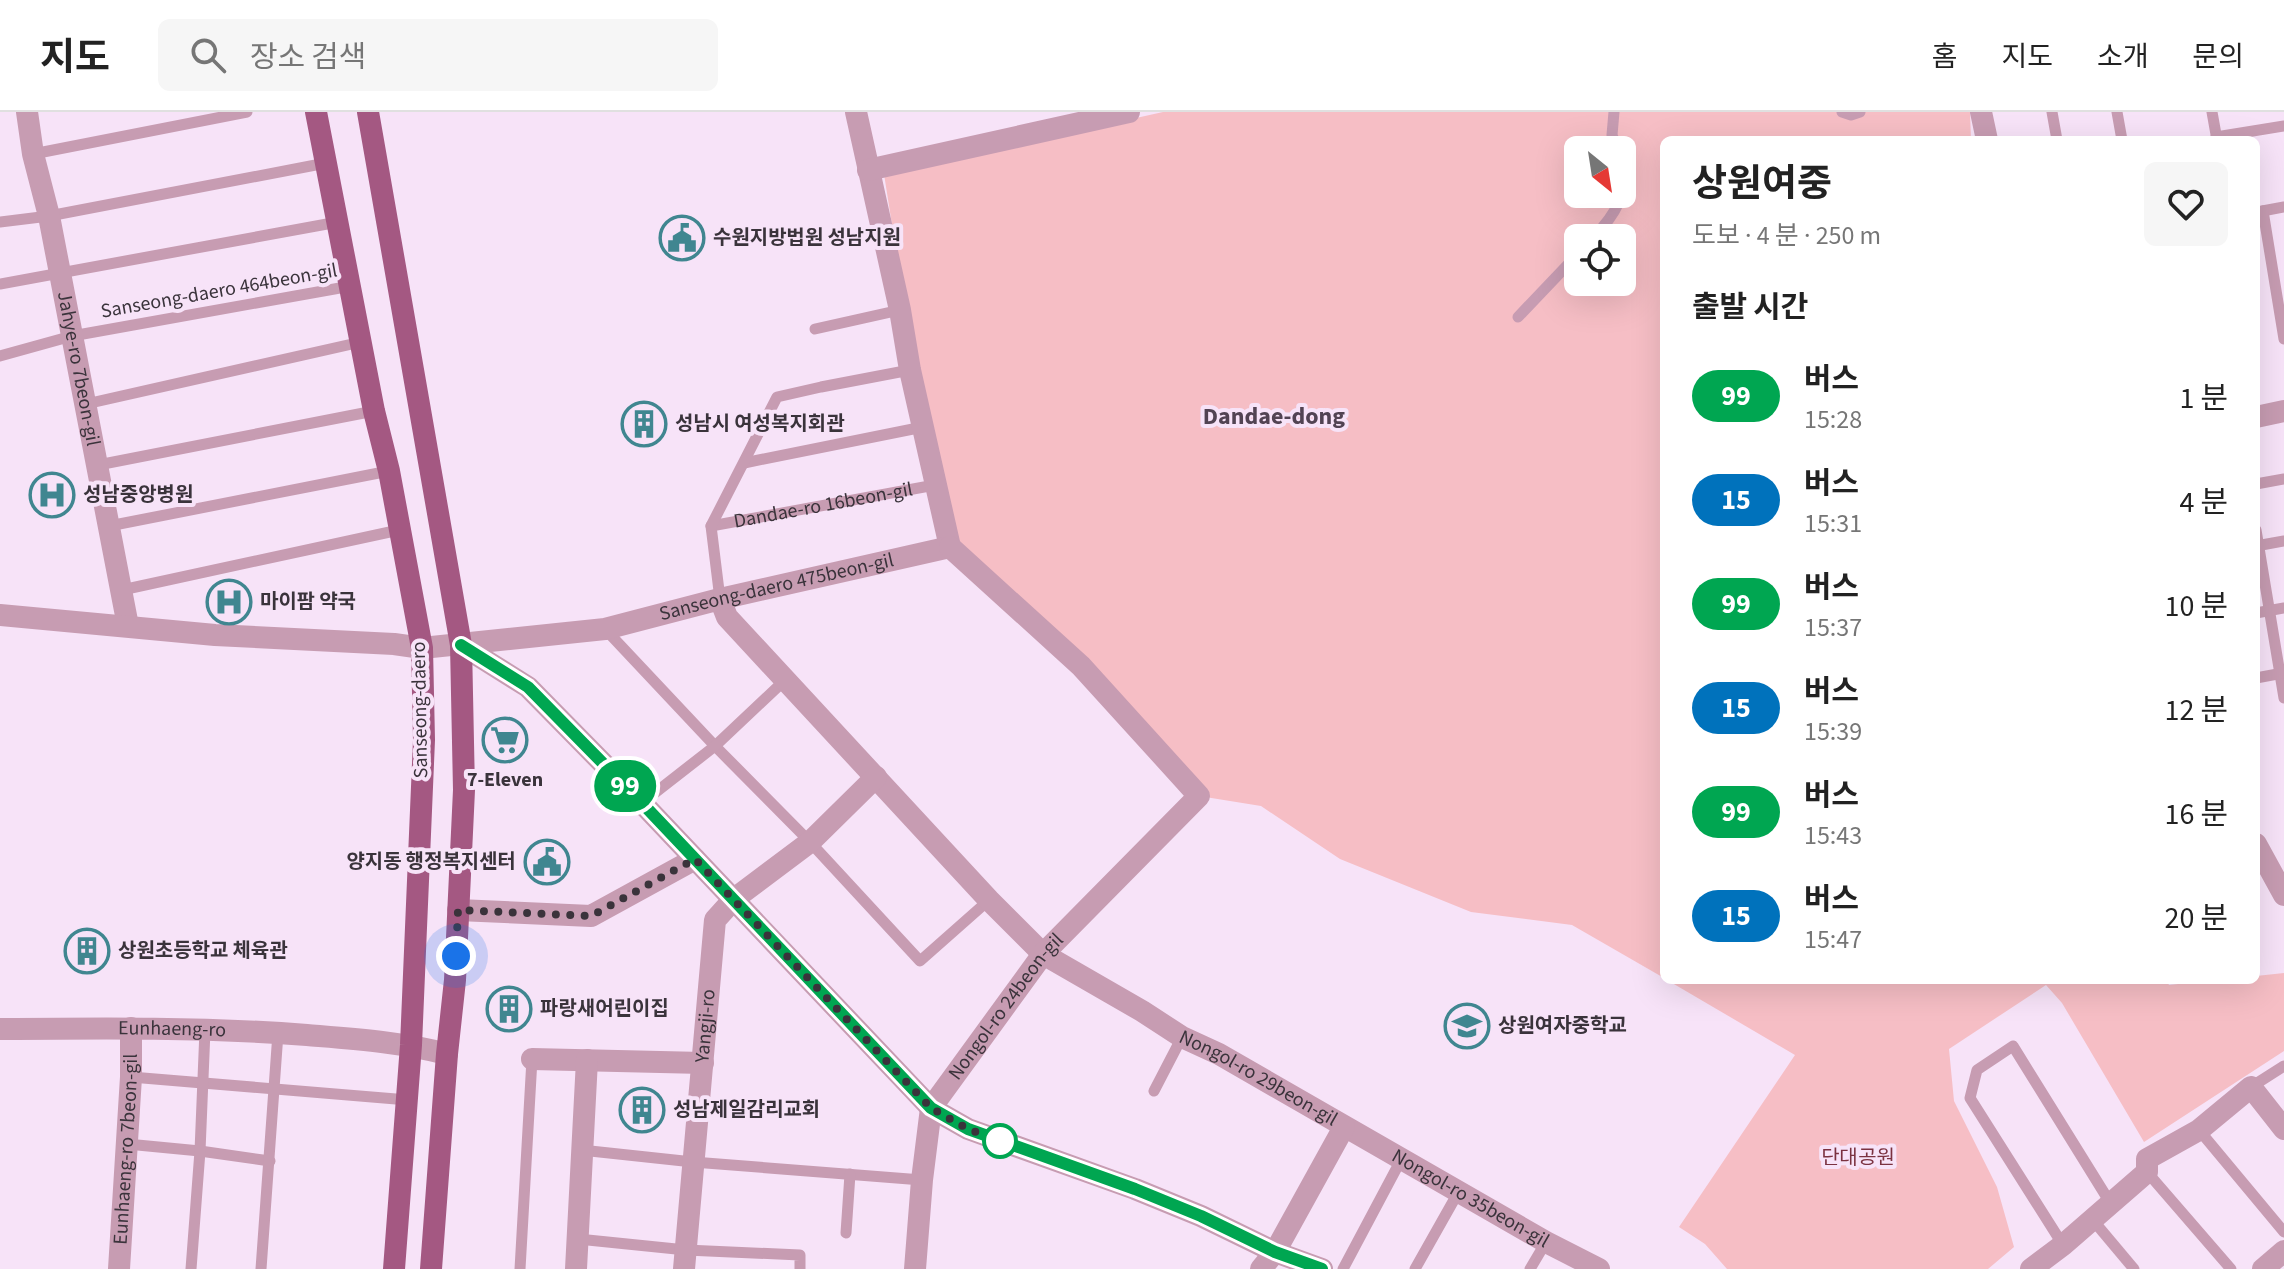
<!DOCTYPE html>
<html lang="ko">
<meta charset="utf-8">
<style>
:root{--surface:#fff;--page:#f6f6f6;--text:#222;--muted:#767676;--line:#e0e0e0}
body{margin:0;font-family:"Source Sans 3","Noto Sans KR",sans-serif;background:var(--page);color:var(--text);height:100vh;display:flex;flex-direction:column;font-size:30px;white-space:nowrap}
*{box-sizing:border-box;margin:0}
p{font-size:26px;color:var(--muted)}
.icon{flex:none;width:44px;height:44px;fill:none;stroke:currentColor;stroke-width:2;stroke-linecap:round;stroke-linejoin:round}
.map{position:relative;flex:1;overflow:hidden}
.panel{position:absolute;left:1660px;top:24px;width:600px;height:848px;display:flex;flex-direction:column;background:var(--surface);border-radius:12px;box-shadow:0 8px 32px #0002}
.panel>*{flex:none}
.badge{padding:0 16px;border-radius:26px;font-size:28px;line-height:52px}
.needle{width:52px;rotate:150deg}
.fabs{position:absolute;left:1564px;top:24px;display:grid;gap:16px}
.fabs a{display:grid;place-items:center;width:72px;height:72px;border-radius:12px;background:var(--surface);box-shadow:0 8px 32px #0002;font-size:40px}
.you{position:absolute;width:40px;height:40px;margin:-20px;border:6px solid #fff;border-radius:50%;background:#1a73e8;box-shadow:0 0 0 12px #1a73e833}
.map>.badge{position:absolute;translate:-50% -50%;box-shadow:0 0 0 4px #fff}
h2{padding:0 32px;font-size:30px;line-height:72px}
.round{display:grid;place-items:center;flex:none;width:84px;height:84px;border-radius:12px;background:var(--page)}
.headline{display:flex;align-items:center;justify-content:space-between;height:136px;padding:0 32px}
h1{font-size:38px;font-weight:700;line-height:60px}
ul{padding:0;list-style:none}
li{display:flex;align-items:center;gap:24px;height:104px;padding:0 32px}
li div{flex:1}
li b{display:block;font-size:30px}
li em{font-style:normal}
li .badge{min-width:88px;font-weight:700;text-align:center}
header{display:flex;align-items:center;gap:48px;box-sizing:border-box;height:112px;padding:0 40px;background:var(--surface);border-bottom:2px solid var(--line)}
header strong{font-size:38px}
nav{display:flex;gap:44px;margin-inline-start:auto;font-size:28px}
.search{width:560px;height:72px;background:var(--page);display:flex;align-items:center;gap:20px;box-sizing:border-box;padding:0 28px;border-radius:12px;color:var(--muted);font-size:30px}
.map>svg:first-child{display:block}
.green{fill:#f6bec5;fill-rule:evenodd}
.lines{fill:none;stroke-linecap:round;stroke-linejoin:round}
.service{stroke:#c79cb2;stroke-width:11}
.minor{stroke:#c79cb2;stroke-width:22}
.tertiary{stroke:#c79cb2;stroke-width:22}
.primary{stroke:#a45882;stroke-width:22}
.line-casing{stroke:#fff;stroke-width:18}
.line{stroke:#00a651;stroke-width:12}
.walk{stroke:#3a333b;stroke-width:8;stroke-dasharray:0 14.4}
.stop-dot{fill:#fff;stroke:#00a651;stroke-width:4}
.labels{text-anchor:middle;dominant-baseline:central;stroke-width:8;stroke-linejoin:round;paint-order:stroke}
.poi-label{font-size:20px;font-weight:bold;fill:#3a333b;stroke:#f7e3f8;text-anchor:start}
.street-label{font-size:20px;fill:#3a333b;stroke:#f7e3f8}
.park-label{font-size:20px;fill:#7b3241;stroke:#f7e3f8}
.quarter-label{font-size:24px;font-weight:bold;fill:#524353;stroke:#f7e3f8}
</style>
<header>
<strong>지도</strong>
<div class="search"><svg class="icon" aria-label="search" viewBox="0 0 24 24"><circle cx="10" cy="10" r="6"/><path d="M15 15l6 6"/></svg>장소 검색</div>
<nav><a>홈</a><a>지도</a><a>소개</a><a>문의</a></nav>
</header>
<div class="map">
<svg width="2284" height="1157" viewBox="0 0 2284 1157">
<rect width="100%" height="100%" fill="#f7e3f8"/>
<path class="green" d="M 1163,0 L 1970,0 L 1971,28 L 1664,28 L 1664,866 L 1572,813 L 1471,800 L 1340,747 L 1261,694 L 1199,684 L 950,435 L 926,328 L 884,62 ZM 1578,38 L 1622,38 L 1622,82 L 1578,82 ZM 1578,126 L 1622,126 L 1622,170 L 1578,170 Z
M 2284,861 L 2284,939 L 2144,1030 L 2062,891 L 2046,873 L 1949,937 L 1954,989 L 1997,1075 L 2014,1135 L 1988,1157 L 1727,1157 L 1705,1132 L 1679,1115 L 1795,943 L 1667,868 L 2166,868 L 2169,873 L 2215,868 L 2256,868 L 2256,864 Z"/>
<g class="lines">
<g class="service">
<path d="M 1614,0 L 1612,23 L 1618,38"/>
<path d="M 1842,0 L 1851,3 L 1860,0"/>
<path d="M 2052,0 L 2057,28"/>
<path d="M 2117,0 L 2122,28"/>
<path d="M 2212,0 L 2217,28"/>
<path d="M 2216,25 L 2284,14"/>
<path d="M 33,42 L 247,0"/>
<path d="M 2263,99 L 2284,227"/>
<path d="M 2257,100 L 2284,95"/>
<path d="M 0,110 L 49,104 L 326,51"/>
<path d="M 1593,126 C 1615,103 1629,82 1622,49"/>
<path d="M 0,172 L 338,110"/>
<path d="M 1518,205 L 1578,142"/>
<path d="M 815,217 L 900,198"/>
<path d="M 0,244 L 72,224 L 351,174"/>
<path d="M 86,292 L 361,230"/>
<path d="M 744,351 L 923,315"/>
<path d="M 98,353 L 374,299"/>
<path d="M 2256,372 L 2284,367"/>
<path d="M 109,414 L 389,359"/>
<path id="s1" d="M 711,414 L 935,373"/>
<path d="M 2256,418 L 2284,586"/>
<path d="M 2256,434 L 2284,429"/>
<path d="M 122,478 L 399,418"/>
<path d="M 720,487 L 711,414 L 777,285 L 821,275 L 910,258"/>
<path d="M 2256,501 L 2284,496"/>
<path d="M 605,517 L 715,634 L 810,730 L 920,849 L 989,788"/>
<path d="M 2256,566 L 2283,561"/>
<path d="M 642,691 L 715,634 L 785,568"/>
<path d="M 131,965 L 408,988"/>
<path d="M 2251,975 L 2284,954"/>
<path d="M 1154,979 L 1182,925"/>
<path d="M 2199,1018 L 2284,1120"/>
<path d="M 127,1032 L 200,1039 L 270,1049"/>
<path d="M 581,1038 L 693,1050 L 922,1068"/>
<path d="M 2147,1060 L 2231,1157"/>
<path d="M 2092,1107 L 2134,1157"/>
<path d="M 846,1121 L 850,1062"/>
<path d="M 578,1127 L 686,1138 L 800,1143 L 800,1157"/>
<path d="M 2063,1133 L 1970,986 L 1977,958 L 2013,934 L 2111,1092"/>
<path d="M 191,1157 L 200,1039 L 205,918"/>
<path d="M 261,1157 L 278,921"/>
<path d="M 520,1157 L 532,947"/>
<path d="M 1343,1157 L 1402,1046"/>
<path d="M 1415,1157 L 1459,1079"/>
<path d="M 1530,1157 L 1546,1130"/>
</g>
<g class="minor">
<path id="s2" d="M 27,0 L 33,42 L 49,104 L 128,514"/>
<path d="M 856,0 L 900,198 L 910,258 L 950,435"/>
<path d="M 1981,0 L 1987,28"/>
<path d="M 868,58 L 1129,0"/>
<path d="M 2256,305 L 2284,299"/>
<path id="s3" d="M 720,487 L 727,505 L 989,788 L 1043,842 L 1142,899 L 1182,925 L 1219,942 L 1546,1130 L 1599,1157"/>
<path id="s4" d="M 0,503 L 215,523 L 394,532 L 422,536 L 605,517 L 720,487 L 950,435"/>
<path d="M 2256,732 L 2284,783"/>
<path d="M 458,798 L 591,804 L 695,747"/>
<path id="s5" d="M 0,917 C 103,916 205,915 307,923 C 355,927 401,930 447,942"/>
<path d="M 532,947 L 703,951"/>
<path id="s6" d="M 119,1157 L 131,965 L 131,916"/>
<path d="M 576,1157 L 587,948"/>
<path id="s7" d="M 684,1157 L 715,808 L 734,787 L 810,730 L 876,665"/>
<path id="s8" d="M 915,1157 L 922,1068 L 931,996 L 1043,842 L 1199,684 L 1081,554 L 950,435"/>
<path d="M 1261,1157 L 1275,1140 L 1344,1015"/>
<path d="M 2031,1157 L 2063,1133 L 2147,1060 L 2147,1047 L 2199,1018 L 2251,975 L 2284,1017"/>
<path d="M 2263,1157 L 2284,1139"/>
</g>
<path class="tertiary" d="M 461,533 L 528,575 L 642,691 L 931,996 L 968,1017 L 1135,1077 L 1201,1104 L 1275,1140 L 1322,1157"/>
<path class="primary" d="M 316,0 L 374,299 L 389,359 L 422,536 L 424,628 L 411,933 L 394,1157
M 368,0 L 461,533 L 464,678 L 455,868 L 447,942 L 431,1157"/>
</g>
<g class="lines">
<g class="line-casing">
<path id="line" d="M 461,533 L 528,575 L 642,691 L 931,996 L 968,1017 L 1135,1077 L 1201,1104 L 1275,1140 L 1322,1157"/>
</g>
<use href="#line" class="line"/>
<path class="walk" d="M 456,844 L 458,798 L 591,804 L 695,747 L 931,996 L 968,1017 L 1000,1029"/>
</g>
<defs>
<g id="civic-ring" transform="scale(2.3)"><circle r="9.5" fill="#f7e3f8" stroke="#408690" stroke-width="1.5"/><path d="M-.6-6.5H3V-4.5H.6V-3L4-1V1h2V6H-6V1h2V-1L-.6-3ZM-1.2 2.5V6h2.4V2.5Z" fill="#408690"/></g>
<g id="building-ring" transform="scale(2.3)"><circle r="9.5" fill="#f7e3f8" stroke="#408690" stroke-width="1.5"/><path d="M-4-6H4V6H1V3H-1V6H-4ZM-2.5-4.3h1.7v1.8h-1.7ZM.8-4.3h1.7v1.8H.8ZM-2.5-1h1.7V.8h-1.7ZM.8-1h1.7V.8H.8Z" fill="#408690"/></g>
<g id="hospital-ring" transform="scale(2.3)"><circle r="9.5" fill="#f7e3f8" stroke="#408690" stroke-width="1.5"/><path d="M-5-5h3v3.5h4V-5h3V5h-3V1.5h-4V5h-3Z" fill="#408690"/></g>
<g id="supermarket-ring" transform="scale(2.3)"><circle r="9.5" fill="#f7e3f8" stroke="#408690" stroke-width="1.5"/><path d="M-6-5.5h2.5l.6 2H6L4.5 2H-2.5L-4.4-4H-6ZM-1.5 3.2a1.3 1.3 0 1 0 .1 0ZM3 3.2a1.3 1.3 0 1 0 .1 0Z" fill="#408690"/></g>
<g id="school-ring" transform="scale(2.3)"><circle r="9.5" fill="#f7e3f8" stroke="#408690" stroke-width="1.5"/><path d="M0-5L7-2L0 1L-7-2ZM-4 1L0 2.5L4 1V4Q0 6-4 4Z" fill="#408690"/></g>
</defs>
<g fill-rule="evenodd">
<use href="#civic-ring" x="682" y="126"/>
<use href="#building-ring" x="644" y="312"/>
<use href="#hospital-ring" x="52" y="383"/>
<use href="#hospital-ring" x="229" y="490"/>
<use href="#supermarket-ring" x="505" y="628"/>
<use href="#civic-ring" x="547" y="750"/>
<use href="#building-ring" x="87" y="839"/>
<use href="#building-ring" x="509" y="897"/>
<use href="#school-ring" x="1467" y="914"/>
<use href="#building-ring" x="642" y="998"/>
</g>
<circle class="stop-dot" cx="1000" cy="1029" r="16"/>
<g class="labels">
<g class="poi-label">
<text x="713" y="126">수원지방법원 성남지원</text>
<text x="675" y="312">성남시 여성복지회관</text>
<text x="83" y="383">성남중앙병원</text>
<text x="260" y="490">마이팜 약국</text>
<text x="505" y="668" text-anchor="middle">7-Eleven</text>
<text x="516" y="750" text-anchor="end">양지동 행정복지센터</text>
<text x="118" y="839">상원초등학교 체육관</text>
<text x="540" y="897">파랑새어린이집</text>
<text x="1498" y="914">상원여자중학교</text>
<text x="673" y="998">성남제일감리교회</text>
</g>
<g class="street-label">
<text transform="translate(219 179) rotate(-10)">Sanseong-daero 464beon-gil</text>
<text stroke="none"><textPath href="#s2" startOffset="262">Jahye-ro 7beon-gil</textPath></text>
<text stroke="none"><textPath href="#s1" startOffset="114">Dandae-ro 16beon-gil</textPath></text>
<text stroke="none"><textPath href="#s4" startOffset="784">Sanseong-daero 475beon-gil</textPath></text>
<text transform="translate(420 598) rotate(-91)">Sanseong-daero</text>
<text stroke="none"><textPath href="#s8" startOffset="288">Nongol-ro 24beon-gil</textPath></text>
<text stroke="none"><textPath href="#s7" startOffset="244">Yangji-ro</textPath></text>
<text stroke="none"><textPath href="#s5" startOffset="172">Eunhaeng-ro</textPath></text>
<text stroke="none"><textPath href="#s3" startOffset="730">Nongol-ro 29beon-gil</textPath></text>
<text stroke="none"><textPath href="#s6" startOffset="120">Eunhaeng-ro 7beon-gil</textPath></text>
<text stroke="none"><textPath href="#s3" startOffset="974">Nongol-ro 35beon-gil</textPath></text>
</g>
<g class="park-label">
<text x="1858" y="1046">단대공원</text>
</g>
<g class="quarter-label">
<text x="1274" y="304">Dandae-dong</text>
</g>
</g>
</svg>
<div class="fabs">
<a><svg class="needle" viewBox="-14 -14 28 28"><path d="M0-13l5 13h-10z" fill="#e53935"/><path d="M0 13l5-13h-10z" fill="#767676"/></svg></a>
<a><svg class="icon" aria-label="locate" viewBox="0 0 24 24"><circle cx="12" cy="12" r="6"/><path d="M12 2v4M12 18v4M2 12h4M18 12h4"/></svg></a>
</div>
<div class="you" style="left:456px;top:844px"></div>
<b class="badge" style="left:625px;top:674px;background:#00a651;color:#fff">99</b>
<section class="panel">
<div class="headline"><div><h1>상원여중</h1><p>도보 · 4 분 · 250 m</p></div><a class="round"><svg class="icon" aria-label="heart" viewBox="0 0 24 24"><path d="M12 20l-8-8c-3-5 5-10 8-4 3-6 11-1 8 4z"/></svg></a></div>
<h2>출발 시간</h2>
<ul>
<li><span class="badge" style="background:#00a651;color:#fff">99</span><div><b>버스</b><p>15:28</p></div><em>1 분</em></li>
<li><span class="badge" style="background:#0072bc;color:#fff">15</span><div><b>버스</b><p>15:31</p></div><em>4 분</em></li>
<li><span class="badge" style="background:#00a651;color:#fff">99</span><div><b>버스</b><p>15:37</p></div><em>10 분</em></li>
<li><span class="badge" style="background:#0072bc;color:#fff">15</span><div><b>버스</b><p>15:39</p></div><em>12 분</em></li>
<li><span class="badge" style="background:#00a651;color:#fff">99</span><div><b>버스</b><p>15:43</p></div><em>16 분</em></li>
<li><span class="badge" style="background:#0072bc;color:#fff">15</span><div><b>버스</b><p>15:47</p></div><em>20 분</em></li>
</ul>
</section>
</div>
